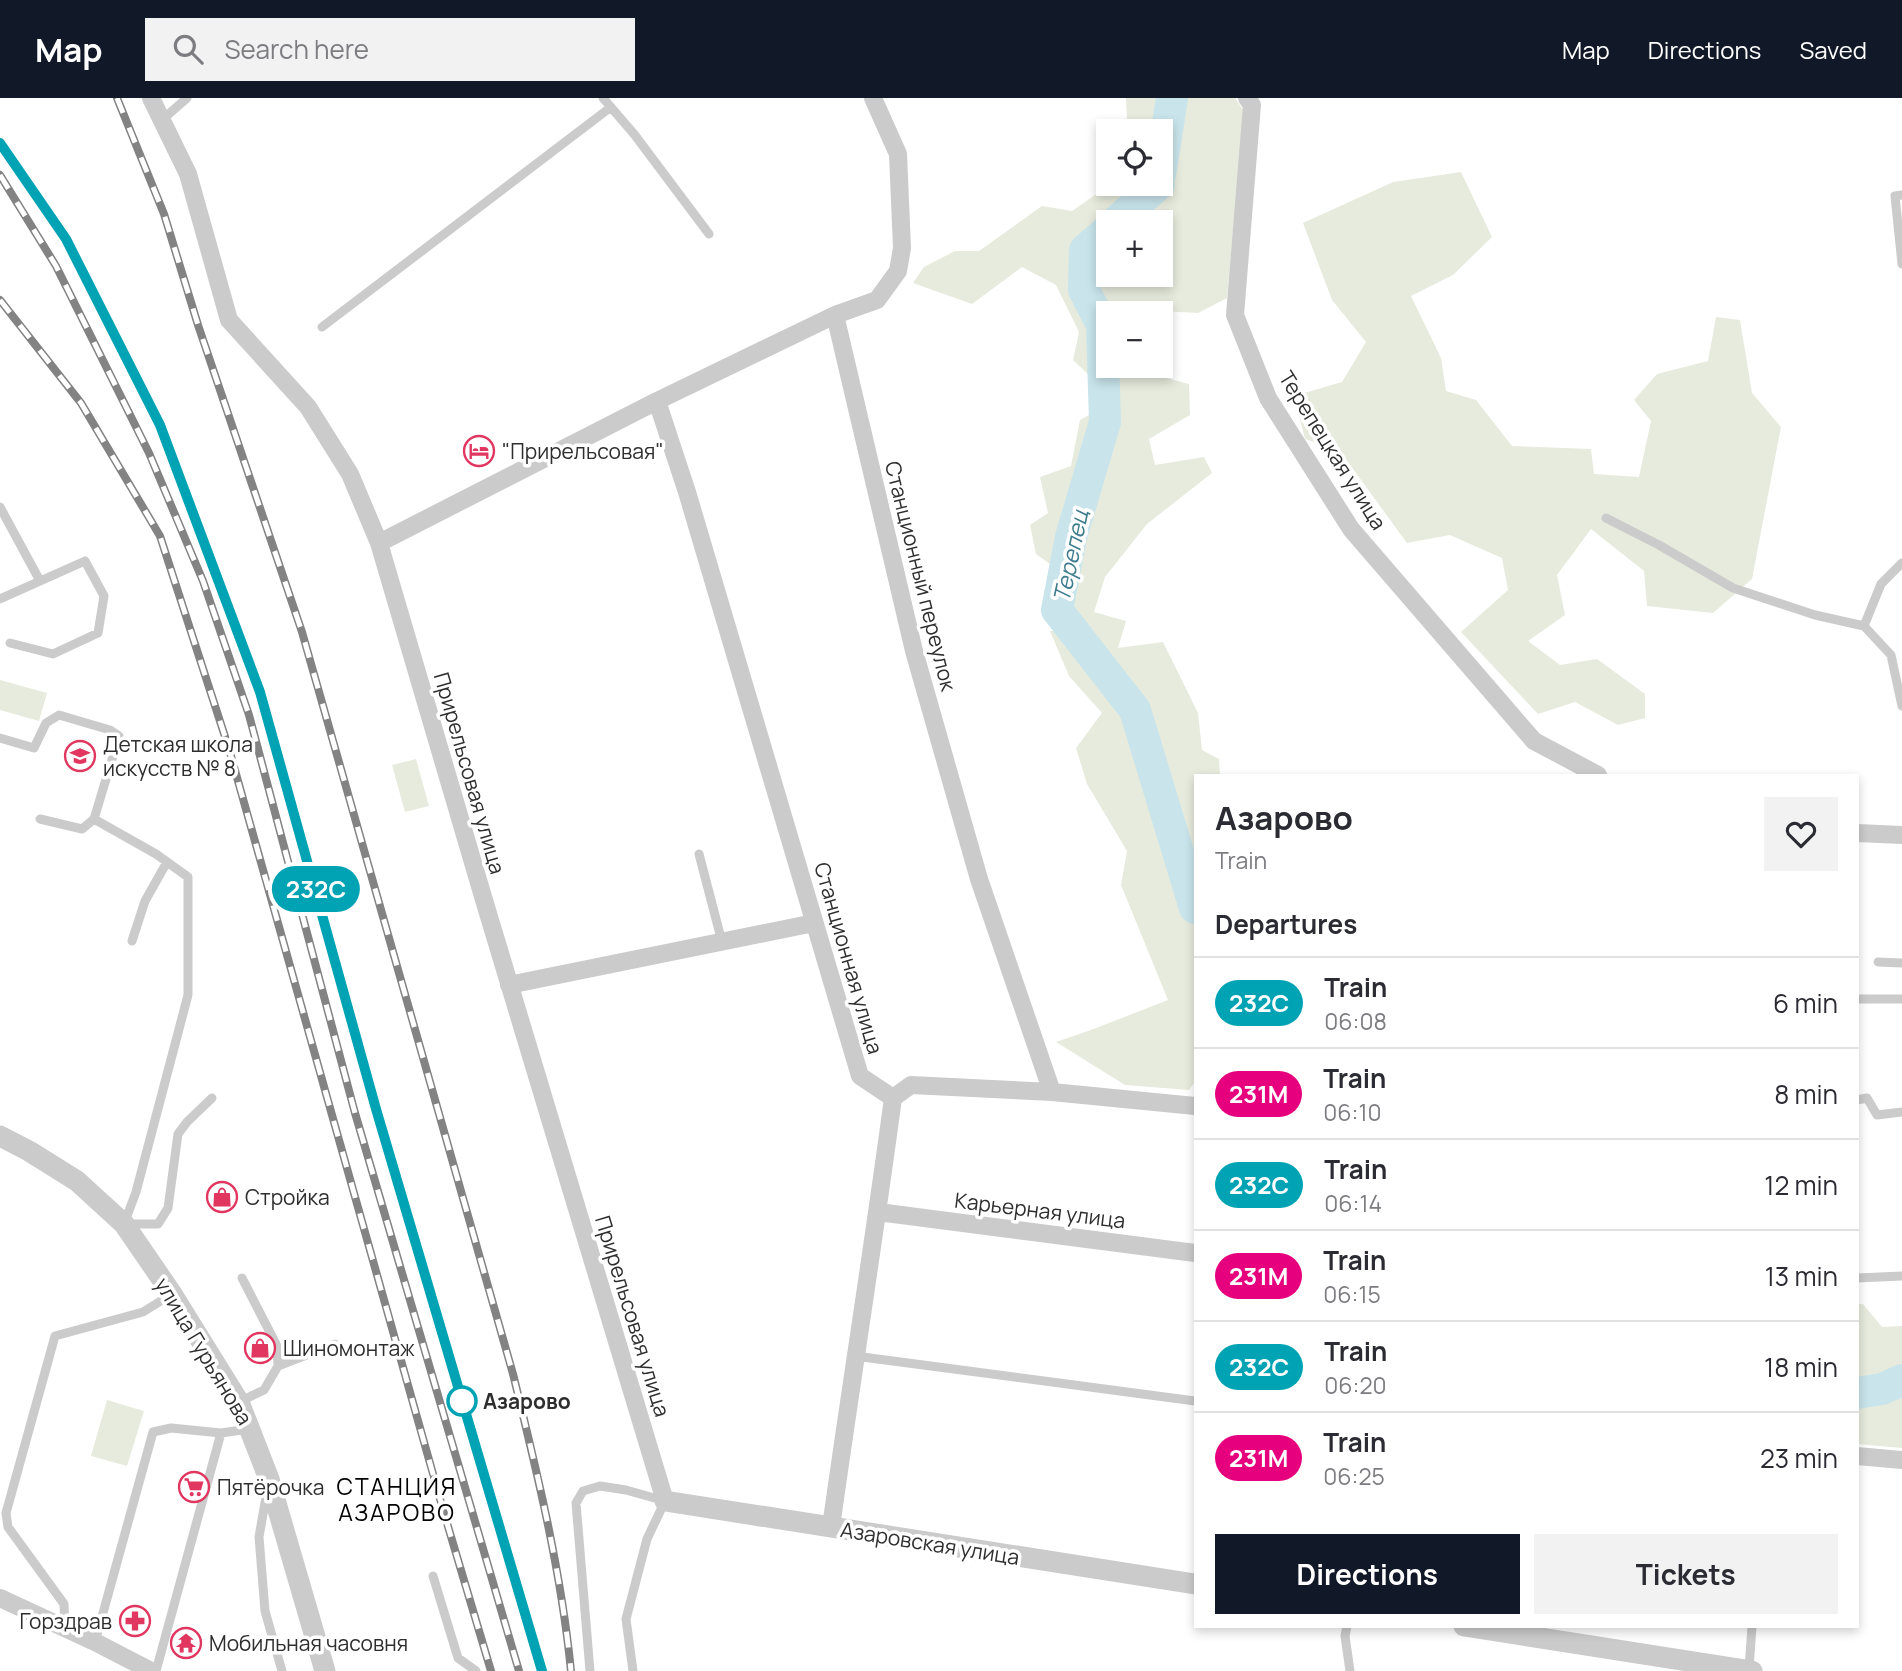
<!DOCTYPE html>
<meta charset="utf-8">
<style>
:root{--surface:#fff;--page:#f2f2f3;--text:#2b2b33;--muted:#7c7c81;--line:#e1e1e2;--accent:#111827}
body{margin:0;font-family:Manrope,sans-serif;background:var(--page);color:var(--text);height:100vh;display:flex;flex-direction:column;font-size:26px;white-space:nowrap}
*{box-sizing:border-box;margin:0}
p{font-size:23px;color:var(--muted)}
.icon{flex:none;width:38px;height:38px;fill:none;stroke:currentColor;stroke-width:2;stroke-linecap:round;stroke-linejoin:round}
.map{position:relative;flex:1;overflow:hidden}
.sheet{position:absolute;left:1194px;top:676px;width:665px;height:854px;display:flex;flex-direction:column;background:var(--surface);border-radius:0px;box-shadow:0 4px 10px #0003}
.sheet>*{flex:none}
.badge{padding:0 14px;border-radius:23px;font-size:24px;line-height:46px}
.buttons{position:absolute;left:1096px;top:21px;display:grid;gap:14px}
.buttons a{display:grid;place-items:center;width:77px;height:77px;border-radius:0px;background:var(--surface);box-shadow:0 4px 10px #0003;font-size:35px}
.map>.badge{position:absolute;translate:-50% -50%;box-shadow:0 0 0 4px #fff}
h2{padding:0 21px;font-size:26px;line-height:63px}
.round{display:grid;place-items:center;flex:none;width:74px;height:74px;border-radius:0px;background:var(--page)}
.overview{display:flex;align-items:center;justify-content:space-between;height:119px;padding:0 21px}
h1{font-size:33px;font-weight:700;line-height:52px}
.cta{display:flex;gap:14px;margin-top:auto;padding:14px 21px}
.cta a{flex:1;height:80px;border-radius:0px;background:var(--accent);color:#fff;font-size:28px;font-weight:700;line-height:80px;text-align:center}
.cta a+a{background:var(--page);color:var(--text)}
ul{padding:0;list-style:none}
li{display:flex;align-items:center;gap:21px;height:91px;padding:0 21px;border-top:2px solid var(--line)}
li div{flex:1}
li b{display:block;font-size:26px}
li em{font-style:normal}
li .badge{min-width:77px;font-weight:700;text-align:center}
header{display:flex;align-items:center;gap:42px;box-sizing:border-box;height:98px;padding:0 35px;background:var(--accent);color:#fff}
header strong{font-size:33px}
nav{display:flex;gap:38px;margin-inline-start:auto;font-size:24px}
.search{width:490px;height:63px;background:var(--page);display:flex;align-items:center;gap:18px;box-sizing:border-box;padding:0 24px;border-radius:0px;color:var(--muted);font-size:26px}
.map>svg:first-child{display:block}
.green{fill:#e7ebdd;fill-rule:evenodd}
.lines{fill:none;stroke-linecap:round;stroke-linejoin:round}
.river{stroke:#c9e4eb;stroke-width:32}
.service{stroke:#cbcbcb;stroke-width:9}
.minor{stroke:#cbcbcb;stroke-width:18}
.tertiary{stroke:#cbcbcb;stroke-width:21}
.rail-casing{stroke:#838383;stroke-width:8}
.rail{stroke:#fff;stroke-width:5;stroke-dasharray:16;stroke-linecap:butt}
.line-casing{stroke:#fff;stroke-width:16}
.line{stroke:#00a3b4;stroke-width:10}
.stop-dot{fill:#fff;stroke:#00a3b4;stroke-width:3.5}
.labels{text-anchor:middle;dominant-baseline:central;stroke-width:7;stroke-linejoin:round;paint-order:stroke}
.street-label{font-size:21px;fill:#2e2e2e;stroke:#fff}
.poi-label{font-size:21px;fill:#2e2e2e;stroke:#fff;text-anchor:start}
.stop-label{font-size:21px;font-weight:bold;fill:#2e2e2e;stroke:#fff;text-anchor:start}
.water-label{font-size:23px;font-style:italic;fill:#3f7d8e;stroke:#fff}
.neighbourhood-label{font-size:23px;letter-spacing:2px;fill:#000;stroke:#fff}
</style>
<header>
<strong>Map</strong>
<div class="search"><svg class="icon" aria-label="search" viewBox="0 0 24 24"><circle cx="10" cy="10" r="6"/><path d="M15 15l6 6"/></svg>Search here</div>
<nav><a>Map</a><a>Directions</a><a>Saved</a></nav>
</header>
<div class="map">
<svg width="1902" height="1573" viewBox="0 0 1902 1573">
<rect width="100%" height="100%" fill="#fff"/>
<path class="green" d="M 1126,0 L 1235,0 L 1244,13 L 1227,200 L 1198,215 L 1161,213 L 1167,280 L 1189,286 L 1190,317 L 1149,341 L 1155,367 L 1204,359 L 1212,375 L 1147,426 L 1105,479 L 1094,514 L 1126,523 L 1118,550 L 1163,544 L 1198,615 L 1202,652 L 1219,661 L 1220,677 L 1195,677 L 1195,984 L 1189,992 L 1125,987 L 1056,944 L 1091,932 L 1168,902 L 1121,787 L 1127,753 L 1087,686 L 1076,650 L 1102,615 L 1069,578 L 1050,533 L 1084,534 L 1070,509 L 1075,484 L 1036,456 L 1030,427 L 1048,415 L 1040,379 L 1071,368 L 1080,322 L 1091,316 L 1090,278 L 1073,262 L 1079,234 L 1056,187 L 1022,169 L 972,206 L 913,185 L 924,169 L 955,153 L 979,153 L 1042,108 L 1072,113 L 1111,86 L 1160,86 L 1160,33 L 1114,33 L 1127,21 ZM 1108,124 L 1160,124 L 1160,177 L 1108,177 ZM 1108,215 L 1160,215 L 1160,268 L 1108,268 Z
M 1461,74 L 1492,139 L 1453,177 L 1411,198 L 1441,260 L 1446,293 L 1476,302 L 1512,348 L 1591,351 L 1594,376 L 1639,379 L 1651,323 L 1634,302 L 1657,276 L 1708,263 L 1716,219 L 1740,222 L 1752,295 L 1781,329 L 1752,481 L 1713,515 L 1647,508 L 1644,473 L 1591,431 L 1557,477 L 1565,517 L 1528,543 L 1560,567 L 1597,561 L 1645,596 L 1645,620 L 1618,627 L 1575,604 L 1538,616 L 1461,534 L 1508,492 L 1502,460 L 1450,437 L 1407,445 L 1339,352 L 1305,341 L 1294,298 L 1342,284 L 1366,244 L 1332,202 L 1303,125 L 1393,84 Z
M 0,582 L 47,595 L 39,623 L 0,612 Z
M 416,661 L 429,708 L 405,714 L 392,667 Z
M 1857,1206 L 1863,1206 L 1882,1229 L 1902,1228 L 1902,1350 L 1857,1346 Z
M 107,1302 L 144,1313 L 127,1368 L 91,1358 Z"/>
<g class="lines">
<path class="river" d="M 1160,77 L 1172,0
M 1116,124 L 1159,86
M 1108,132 L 1085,152 L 1084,192 L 1102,227 L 1105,324 L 1071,439 L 1057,512 L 1135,612 L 1195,810
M 1857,1295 L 1882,1291 L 1902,1282"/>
<path class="service" d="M 603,0 L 634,36 L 709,136
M 163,21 L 187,0
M 1902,97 L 1895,98 L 1902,166
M 322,229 L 611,9
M 0,409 L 40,483
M 1606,420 L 1659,447 L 1733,490 L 1815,517 L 1864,528
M 1902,465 L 1881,486 L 1864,528 L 1891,557 L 1902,608
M 0,501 L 85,463 L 104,498 L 98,535 L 53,556 L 10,545
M 0,640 L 34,650 L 46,625 L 59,617 L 110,632 L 119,638 L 94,721 L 156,756 L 188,779 L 188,897 L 136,1094 L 124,1126 L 158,1126 L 168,1110 L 178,1036 L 187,1024 L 212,1000
M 40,721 L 82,731 L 94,721
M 699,756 L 722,844
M 132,843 L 145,803 L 167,764
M 1878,864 L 1902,865
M 1857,901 L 1902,901
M 1857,1002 L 1867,1000 L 1877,1017 L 1902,1014
M 1857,1180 L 1902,1178
M 855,1258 L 1195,1303
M 278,1268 L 335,1246
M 239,1304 L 264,1292 L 278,1268 L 277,1248 L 242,1180
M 267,1393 L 259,1439 L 265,1513 L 282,1573
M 433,1478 L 458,1560 L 476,1573
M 1347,1528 L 1345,1538 L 1350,1573
M 65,1530 L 64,1506 L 8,1429 L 6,1415 L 55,1238 L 143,1214 L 172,1196
M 95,1544 L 153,1334 L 171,1330 L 221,1335 L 249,1331
M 1749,1571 L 1752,1528
M 156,1573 L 221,1335
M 590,1573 L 576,1405 L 583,1393 L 600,1388 L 626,1392 L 665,1403 L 647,1441 L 626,1521 L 633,1573"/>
<path class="minor" d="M 151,0 L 188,76 L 229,222 L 308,309 L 350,376 L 379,445 L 484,802 L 665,1403
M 1247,0 L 1252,7 L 1235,217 L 1268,300 L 1351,431 L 1534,643 L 1598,677
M 835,217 L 914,553 L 979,781 L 1052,994
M 657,303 L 687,394 L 860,978 L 893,1000 C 874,1143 851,1286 831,1429
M 379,445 L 657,303 L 835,217 L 877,202 L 898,173 L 902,150 L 898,56 L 873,0
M 1857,735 L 1902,737
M 509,887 L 814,825
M 893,1000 L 911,987 L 1052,994 L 1195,1008
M 878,1114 L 1195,1155
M 1857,1358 L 1902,1362
M 0,1500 L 95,1544 L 151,1573"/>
<path class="tertiary" d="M 0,1038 L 29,1053 L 77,1083 L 124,1126 L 172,1196 L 239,1304 L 269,1381 L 325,1573
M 665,1403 L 1195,1486
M 1464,1528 L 1752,1573"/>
<g class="rail-casing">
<path id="rail" d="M 117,0 L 164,116 L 198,227 L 302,534 L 513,1276 C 537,1374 561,1472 571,1573
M 0,45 L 66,141 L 160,327 L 260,594 L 376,1011 L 542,1573
M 0,77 L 56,168 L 149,355 L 203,483 L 249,617 L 355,1015 L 519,1573
M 0,202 L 81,305 L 160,438 L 229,651 L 444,1415 L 491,1573"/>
</g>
<use href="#rail" class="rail"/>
</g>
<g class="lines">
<g class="line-casing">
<path id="line" d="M 0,45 L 66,141 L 160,327 L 260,594 L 376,1011 L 542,1573"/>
</g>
<use href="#line" class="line"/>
</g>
<defs>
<g id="hotel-ring" transform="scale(1.575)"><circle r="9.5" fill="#fff" stroke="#e03660" stroke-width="1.5"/><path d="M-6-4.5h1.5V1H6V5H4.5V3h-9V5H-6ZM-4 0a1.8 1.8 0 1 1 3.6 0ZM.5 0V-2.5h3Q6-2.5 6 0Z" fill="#e03660"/></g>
<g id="school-ring" transform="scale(1.575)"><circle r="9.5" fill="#fff" stroke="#e03660" stroke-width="1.5"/><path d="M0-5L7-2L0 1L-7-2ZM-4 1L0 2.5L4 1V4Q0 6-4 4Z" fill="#e03660"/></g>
<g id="shop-ring" transform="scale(1.575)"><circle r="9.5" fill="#fff" stroke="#e03660" stroke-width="1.5"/><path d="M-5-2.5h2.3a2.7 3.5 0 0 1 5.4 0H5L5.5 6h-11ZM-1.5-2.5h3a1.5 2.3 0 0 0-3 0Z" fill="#e03660"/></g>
<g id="supermarket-ring" transform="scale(1.575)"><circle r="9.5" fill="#fff" stroke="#e03660" stroke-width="1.5"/><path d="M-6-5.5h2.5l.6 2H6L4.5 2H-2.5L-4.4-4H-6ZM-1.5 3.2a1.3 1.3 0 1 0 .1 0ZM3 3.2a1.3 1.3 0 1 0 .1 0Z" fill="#e03660"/></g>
<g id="pharmacy-ring" transform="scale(1.575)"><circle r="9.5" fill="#fff" stroke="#e03660" stroke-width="1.5"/><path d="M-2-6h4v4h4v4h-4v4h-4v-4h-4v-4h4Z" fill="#e03660"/></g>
<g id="temple-ring" transform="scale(1.575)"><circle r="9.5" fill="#fff" stroke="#e03660" stroke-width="1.5"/><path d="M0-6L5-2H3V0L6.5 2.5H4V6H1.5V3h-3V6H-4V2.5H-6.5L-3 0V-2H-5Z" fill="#e03660"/></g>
</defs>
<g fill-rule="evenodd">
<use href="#hotel-ring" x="479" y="353"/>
<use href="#school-ring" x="80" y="658"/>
<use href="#shop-ring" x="222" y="1099"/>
<use href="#shop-ring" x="260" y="1250"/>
<use href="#supermarket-ring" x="194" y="1389"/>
<use href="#pharmacy-ring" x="135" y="1523"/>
<use href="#temple-ring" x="186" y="1545"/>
</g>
<circle class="stop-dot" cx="462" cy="1303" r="14"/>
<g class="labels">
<g class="street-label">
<text transform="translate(1333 352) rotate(58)">Терепецкая улица</text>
<text transform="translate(921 478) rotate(76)">Станционный переулок</text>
<text transform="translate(470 675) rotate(74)">Прирельсовая улица</text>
<text transform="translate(849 860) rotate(74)">Станционная улица</text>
<text transform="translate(1040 1112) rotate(7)">Карьерная улица</text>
<text transform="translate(633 1218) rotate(73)">Прирельсовая улица</text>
<text transform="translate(204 1253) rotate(59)">улица Гурьянова</text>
<text transform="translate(930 1445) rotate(9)">Азаровская улица</text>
</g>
<g class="poi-label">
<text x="502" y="353">"Прирельсовая"</text>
<text x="103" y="646">Детская школа<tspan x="103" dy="24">искусств № 8</tspan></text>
<text x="245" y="1099">Стройка</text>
<text x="283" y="1250">Шиномонтаж</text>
<text x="217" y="1389">Пятёрочка</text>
<text x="112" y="1523" text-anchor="end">Горздрав</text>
<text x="209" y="1545">Мобильная часовня</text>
</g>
<g class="stop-label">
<text x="483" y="1303">Азарово</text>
</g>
<g class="water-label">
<text transform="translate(1070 458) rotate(-78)">Терепец</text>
</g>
<g class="neighbourhood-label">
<text x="397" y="1388">СТАНЦИЯ<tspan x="397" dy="26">АЗАРОВО</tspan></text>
</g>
</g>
</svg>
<div class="buttons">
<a><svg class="icon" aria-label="locate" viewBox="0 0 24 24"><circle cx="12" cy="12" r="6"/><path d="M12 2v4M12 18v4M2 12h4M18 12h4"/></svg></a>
<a>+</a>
<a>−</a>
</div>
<b class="badge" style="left:316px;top:791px;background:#00a3b4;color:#fff">232C</b>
<section class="sheet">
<div class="overview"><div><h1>Азарово</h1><p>Train</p></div><a class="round"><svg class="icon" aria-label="heart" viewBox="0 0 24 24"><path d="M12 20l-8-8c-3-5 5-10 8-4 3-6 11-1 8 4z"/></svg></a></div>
<h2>Departures</h2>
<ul>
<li><span class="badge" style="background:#00a3b4;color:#fff">232C</span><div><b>Train</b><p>06:08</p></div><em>6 min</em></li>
<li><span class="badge" style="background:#e6007e;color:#fff">231М</span><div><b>Train</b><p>06:10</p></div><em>8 min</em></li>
<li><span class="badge" style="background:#00a3b4;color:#fff">232C</span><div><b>Train</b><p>06:14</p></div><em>12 min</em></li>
<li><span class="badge" style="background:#e6007e;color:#fff">231М</span><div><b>Train</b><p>06:15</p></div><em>13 min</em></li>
<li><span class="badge" style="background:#00a3b4;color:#fff">232C</span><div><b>Train</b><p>06:20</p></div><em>18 min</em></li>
<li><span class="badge" style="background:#e6007e;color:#fff">231М</span><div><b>Train</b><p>06:25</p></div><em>23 min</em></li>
</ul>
<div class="cta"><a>Directions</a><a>Tickets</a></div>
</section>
</div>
